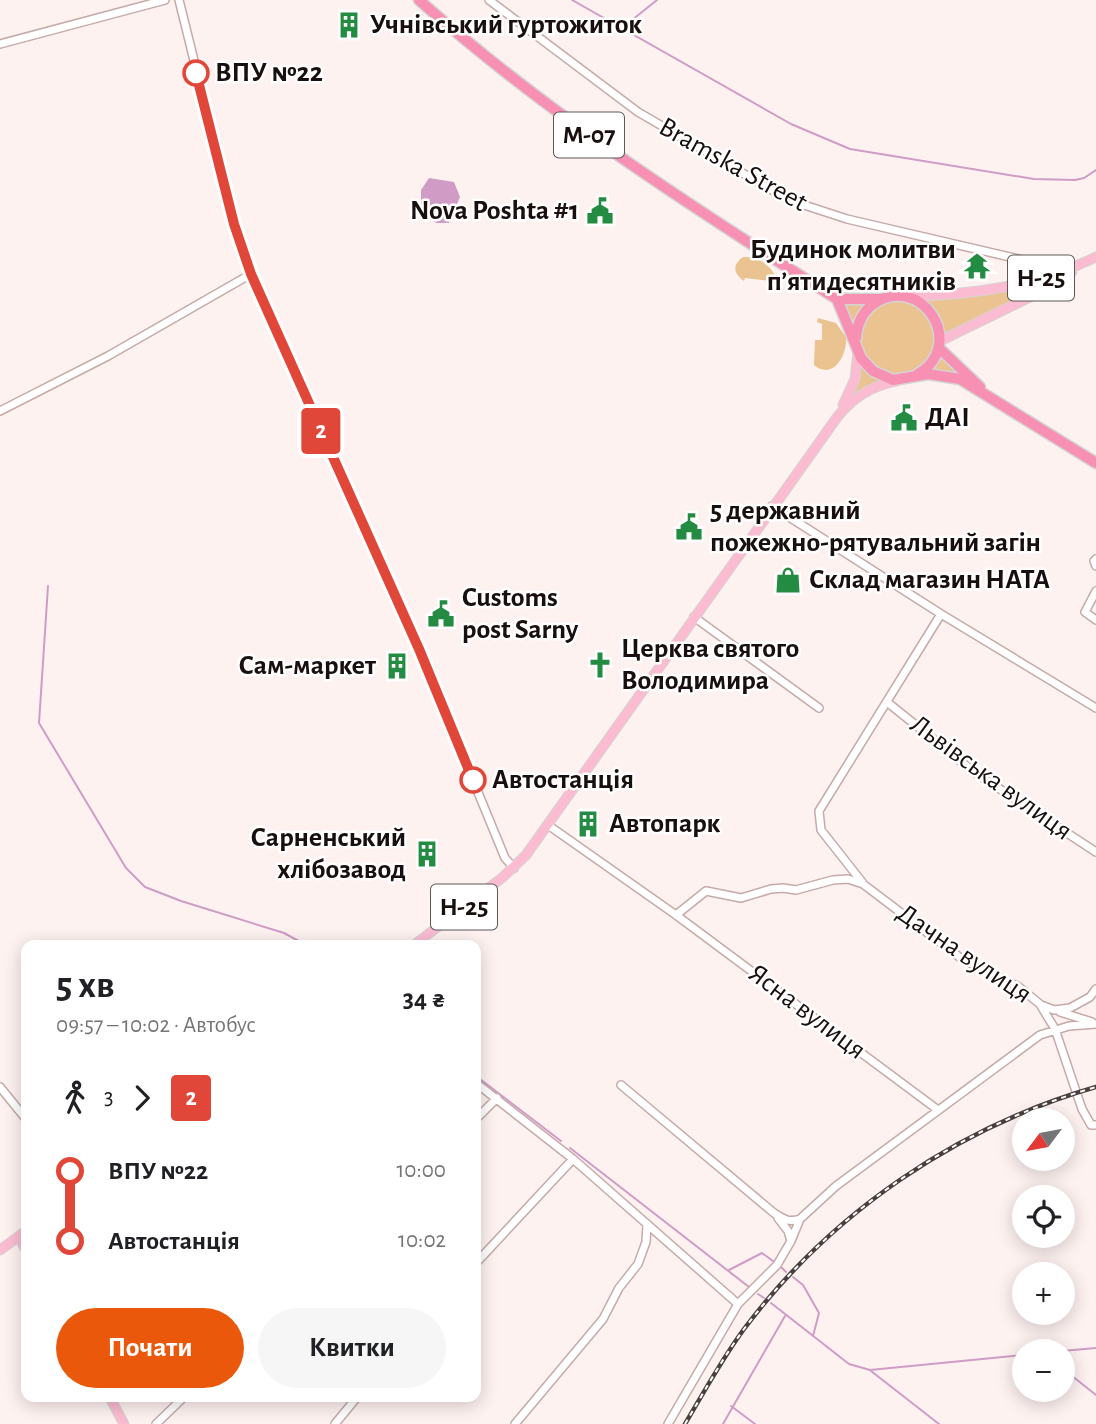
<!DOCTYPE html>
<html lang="uk">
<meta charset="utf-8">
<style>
:root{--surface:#fff;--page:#f6f6f6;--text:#202124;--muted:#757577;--accent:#ea580c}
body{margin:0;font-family:"Alegreya Sans",sans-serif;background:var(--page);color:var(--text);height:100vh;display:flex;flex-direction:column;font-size:26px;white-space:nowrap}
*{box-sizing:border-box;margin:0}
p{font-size:23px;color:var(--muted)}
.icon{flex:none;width:38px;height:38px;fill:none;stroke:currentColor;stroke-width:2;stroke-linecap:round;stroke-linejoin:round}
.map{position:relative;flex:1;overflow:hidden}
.panel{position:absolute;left:21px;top:940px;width:460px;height:462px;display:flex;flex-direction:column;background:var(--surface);border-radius:14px;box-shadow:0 4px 18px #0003}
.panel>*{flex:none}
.badge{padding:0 14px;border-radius:5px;font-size:24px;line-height:46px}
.needle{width:46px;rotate:238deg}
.tools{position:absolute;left:1012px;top:1108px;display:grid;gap:14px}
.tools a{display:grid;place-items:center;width:63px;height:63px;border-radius:50%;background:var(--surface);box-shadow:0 4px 18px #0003;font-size:35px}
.map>.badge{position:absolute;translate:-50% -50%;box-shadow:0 0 0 4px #fff}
.legs{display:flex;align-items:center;gap:10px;height:77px;padding:0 35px;font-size:23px}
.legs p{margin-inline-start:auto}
.overview{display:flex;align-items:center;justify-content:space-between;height:119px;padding:0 35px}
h1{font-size:38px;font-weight:700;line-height:52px}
.cta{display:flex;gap:14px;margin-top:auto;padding:14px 35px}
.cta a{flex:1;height:80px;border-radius:42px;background:var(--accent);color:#fff;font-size:28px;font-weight:700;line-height:80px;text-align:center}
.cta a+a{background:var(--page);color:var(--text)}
ul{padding:0 35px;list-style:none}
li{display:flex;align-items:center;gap:24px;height:70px;font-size:26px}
li i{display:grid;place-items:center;width:10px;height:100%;margin:0 9px;background:currentColor}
li i::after{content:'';width:18px;height:18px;margin:-9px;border:5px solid;border-radius:50%;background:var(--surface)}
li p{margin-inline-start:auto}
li:first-child i{background:linear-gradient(#0000 50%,currentColor 0)}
li:last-child i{background:linear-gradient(currentColor 50%,#0000 0)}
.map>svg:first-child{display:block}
.green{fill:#ebc390}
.water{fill:#d09cc5}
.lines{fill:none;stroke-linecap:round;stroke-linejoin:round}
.stream{stroke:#d09cc5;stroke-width:2}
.minor-casing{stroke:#c6aaa8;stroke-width:10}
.major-casing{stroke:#d5d4d4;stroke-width:11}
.highway-casing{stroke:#d5d4d4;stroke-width:13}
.minor{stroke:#fff;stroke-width:7}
.major{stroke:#fbbcd2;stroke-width:9}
.highway{stroke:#f890b4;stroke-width:10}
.rail-casing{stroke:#493f3e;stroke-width:4.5}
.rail{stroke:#fff;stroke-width:2;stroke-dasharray:5;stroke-linecap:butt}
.line-1-casing{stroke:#fff;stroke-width:16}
.line-1{stroke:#e14739;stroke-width:10}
.stop-1-dot{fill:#fff;stroke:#e14739;stroke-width:3.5}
.labels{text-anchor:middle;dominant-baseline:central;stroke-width:5;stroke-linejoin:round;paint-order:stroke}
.shield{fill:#fff;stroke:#5d5756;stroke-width:2}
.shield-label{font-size:26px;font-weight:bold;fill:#180f0e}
.poi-label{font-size:28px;font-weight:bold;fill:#180f0e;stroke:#fff;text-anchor:start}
.stop-label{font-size:28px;font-weight:bold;fill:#180f0e;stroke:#fff;text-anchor:start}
.street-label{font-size:28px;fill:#180f0e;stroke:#fff}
</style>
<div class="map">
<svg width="1096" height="1424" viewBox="0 0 1096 1424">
<rect width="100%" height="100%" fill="#fef2f1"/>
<path class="green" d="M 743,257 C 764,256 773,270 782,287 L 771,281 L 745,278 L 744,281 C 733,273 732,265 743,257 Z
M 1096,257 L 940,341 L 975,381 L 908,379 L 848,403 L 858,351 L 837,299 L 983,291 Z
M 818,318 L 836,323 L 846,337 C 848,354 833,381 814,365 L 815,340 L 822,340 L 822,324 L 817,322 Z"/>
<path class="water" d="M 429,178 L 454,182 L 460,197 L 449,223 L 436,223 L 421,207 L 421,190 Z"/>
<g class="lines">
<path class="stream" d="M 572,0 L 791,124 L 850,149 L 1034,179 L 1075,180 L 1084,178 L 1096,170
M 622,28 L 657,0
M 48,586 L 39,723 L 126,868 L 145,887 L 181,901 L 284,933 L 306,945
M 476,1076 L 561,1141
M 570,1148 L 749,1287
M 782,1268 L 786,1272
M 729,1270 L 762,1253 L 773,1261
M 793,1277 L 803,1285 L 819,1313 L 813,1336
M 758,1294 L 764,1298
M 771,1303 L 849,1364 L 870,1370 L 1024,1355
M 1062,1351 L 1096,1348
M 1062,1368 L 1096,1395
M 871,1371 L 939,1424
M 731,1406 L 755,1424
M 723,1424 L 785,1316"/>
<g class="minor-casing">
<path id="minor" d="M 179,0 L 241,250 L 419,649 L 505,858 L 514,868
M 489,0 L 638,112 L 789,200 L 847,219 L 1040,264 L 1044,277
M 0,44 L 165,0
M 0,411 L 108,356 L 251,274
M 772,506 L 941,614 L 1096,708
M 1096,559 L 1094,561 L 1096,566
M 1096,591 L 1085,612 L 1096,620
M 694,617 L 819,708
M 887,702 L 974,772 L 1096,852
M 548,825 L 676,915 L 938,1110
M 862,882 L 821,830 L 819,811 L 941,614
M 676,915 L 706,891 L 741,898 L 771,889 L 783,888 L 796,890 L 833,880 L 848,879 L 863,884 L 962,959 L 1019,987 L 1041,1005 L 1054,1010 L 1070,1008 L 1090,997 L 1096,989
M 1041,1006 L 1055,1029 L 1082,1109 L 1091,1125 L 1096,1125
M 1060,1012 L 1092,1022
M 476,1083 L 573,1159 L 738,1304
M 621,1085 L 774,1213 C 783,1219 789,1223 800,1219 L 836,1186 L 1040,1035 L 1069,1026 L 1096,1024
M 0,1087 L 26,1119
M 476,1119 L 497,1098
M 778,1218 L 788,1231 L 791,1241
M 476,1263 L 573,1159
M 156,1424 L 185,1396
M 335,1424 L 358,1396
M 515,1424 L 603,1319 L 619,1288 L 638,1264 L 646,1242 L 647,1224
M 668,1424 L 738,1304 L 777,1265 L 791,1241 L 800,1219"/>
</g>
<g class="major-casing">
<path id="major" d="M 908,296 C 973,295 1037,286 1096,257
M 940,341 L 1030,297 L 1072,272
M 843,405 L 855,379 L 858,352
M 414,945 L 503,877 L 526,855 L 838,416 C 855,396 870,387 896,381
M 19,1237 L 26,1250
M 0,1250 L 26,1231
M 109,1396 L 124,1424"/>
</g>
<g class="highway-casing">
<path id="highway" d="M 419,0 C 547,114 692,207 837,299
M 837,299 L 861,358 L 873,371 L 893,380 L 928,374 L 960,379 L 1096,463
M 837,299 L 882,299
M 856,338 C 857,324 862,313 872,305 C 919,270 969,343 918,374
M 939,348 L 980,387"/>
</g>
<use href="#minor" class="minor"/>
<use href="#major" class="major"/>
<use href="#highway" class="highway"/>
<g class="rail-casing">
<path id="rail" d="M 685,1424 C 704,1392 722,1359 744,1329 C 831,1213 957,1127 1096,1087"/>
</g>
<use href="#rail" class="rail"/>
</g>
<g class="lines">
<g class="line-1-casing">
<path id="line-1" d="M 196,73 L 234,224 L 251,274 L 419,649 L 473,780"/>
</g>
<use href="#line-1" class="line-1"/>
</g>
<defs>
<g id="building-bare" transform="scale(2.1)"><path d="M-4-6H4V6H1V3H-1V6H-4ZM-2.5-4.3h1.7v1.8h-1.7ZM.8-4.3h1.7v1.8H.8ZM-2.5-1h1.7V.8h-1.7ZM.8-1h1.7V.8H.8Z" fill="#248c42" stroke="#fff" stroke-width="2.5" paint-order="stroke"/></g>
<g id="civic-bare" transform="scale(2.1)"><path d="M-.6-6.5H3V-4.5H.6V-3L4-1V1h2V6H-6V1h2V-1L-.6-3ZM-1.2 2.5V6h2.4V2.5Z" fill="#248c42" stroke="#fff" stroke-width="2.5" paint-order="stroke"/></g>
<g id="temple-bare" transform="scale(2.1)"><path d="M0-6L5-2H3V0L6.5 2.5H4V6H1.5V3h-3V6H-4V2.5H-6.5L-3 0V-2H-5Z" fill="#248c42" stroke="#fff" stroke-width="2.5" paint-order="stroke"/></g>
<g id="shop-bare" transform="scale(2.1)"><path d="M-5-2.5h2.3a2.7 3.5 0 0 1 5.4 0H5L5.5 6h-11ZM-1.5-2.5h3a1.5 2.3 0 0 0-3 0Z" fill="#248c42" stroke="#fff" stroke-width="2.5" paint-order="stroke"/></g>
<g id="church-bare" transform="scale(2.1)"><path d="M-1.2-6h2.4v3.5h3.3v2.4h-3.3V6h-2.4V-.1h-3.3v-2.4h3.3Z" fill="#248c42" stroke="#fff" stroke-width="2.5" paint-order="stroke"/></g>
</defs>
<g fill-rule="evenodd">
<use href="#building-bare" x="349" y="25"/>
<use href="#civic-bare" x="600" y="211"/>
<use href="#temple-bare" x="977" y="266"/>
<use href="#civic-bare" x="904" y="418"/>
<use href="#civic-bare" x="689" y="527"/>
<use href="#shop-bare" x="788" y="580"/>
<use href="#civic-bare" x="441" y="614"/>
<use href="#church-bare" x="600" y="665"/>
<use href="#building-bare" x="397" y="666"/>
<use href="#building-bare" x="588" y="824"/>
<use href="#building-bare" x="427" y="854"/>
</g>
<g class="stop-1-dot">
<circle cx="196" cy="73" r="12"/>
<circle cx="473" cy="780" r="12"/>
</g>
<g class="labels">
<g class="shield">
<rect x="554" y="112.5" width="70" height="45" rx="5"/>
<rect x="1008" y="255.5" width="66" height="45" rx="5"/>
<rect x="431" y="884.5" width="66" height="45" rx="5"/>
</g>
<g class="shield-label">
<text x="589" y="135">М-07</text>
<text x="1041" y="278">Н-25</text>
<text x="464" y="907">Н-25</text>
</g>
<g class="poi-label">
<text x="370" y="25">Учнівський гуртожиток</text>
<text x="579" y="211" text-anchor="end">Nova Poshta #1</text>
<text x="956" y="250" text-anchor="end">Будинок молитви<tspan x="956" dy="32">п’ятидесятників</tspan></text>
<text x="925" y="418">ДАІ</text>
<text x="710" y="511">5 державний<tspan x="710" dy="32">пожежно-рятувальний загін</tspan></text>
<text x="809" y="580">Склад магазин НАТА</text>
<text x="462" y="598">Customs<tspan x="462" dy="32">post Sarny</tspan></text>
<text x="621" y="649">Церква святого<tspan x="621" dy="32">Володимира</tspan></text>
<text x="376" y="666" text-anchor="end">Сам-маркет</text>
<text x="609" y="824">Автопарк</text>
<text x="406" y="838" text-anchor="end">Сарненський<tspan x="406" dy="32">хлібозавод</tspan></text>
</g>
<g class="stop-label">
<text x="215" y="73">ВПУ №22</text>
<text x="492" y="780">Автостанція</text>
</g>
<g class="street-label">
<text transform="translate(733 165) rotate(29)">Bramska Street</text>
<text transform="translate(991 778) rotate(36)">Львівська вулиця</text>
<text transform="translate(964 954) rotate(34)">Дачна вулиця</text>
<text transform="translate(807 1012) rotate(37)">Ясна вулиця</text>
</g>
</g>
</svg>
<div class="tools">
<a><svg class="needle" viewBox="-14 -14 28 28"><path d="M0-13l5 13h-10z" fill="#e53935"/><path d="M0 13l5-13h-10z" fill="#757577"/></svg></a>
<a><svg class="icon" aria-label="locate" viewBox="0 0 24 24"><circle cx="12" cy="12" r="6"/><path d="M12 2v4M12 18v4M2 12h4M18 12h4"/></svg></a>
<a>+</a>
<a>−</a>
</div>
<b class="badge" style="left:321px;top:431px;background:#e14739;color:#fff">2</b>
<section class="panel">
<div class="overview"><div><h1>5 хв</h1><p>09:57 – 10:02 · Автобус</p></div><b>34 ₴</b></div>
<div class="legs"><svg class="icon" aria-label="walk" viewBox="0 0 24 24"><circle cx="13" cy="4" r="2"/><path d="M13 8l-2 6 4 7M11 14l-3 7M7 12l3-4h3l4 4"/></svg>3<svg class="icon" aria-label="forward" viewBox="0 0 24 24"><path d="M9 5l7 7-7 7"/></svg><b class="badge" style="background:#e14739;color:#fff">2</b></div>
<ul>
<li><i style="color:#e14739"></i><b>ВПУ №22</b><p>10:00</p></li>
<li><i style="color:#e14739"></i><b>Автостанція</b><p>10:02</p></li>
</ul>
<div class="cta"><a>Почати</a><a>Квитки</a></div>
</section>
</div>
